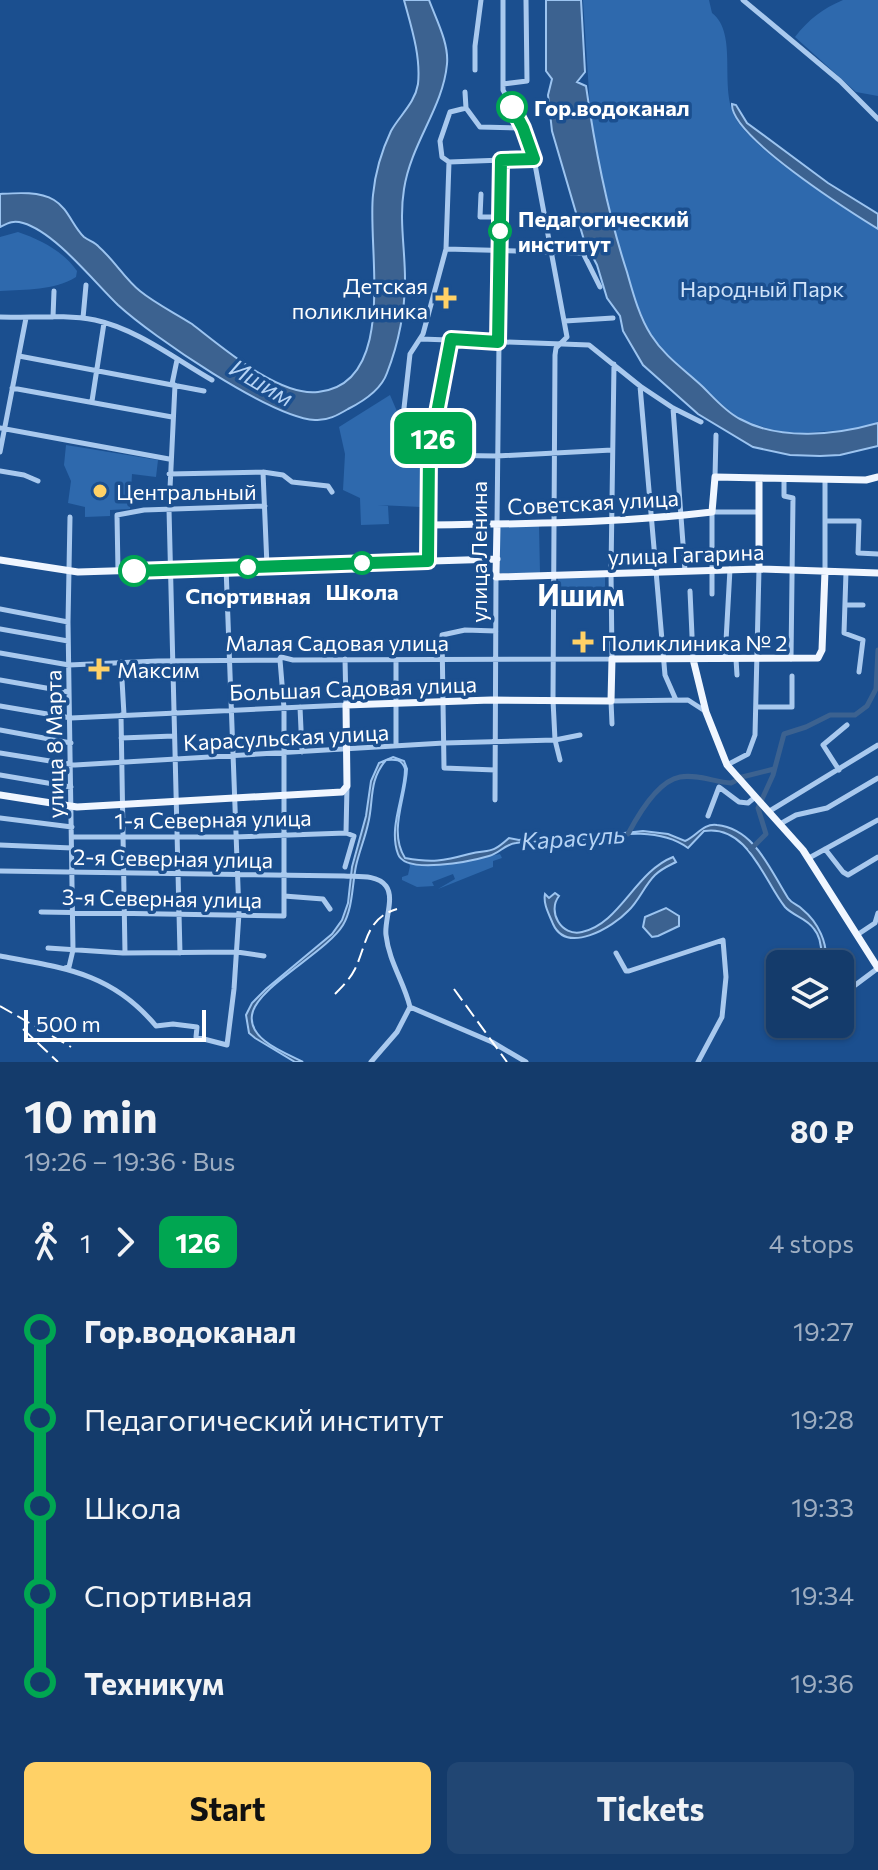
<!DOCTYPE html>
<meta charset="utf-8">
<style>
:root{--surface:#143b6b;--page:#214673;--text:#f1f3f6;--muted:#9dadc1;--line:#33557e;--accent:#ffd166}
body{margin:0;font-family:Commissioner,sans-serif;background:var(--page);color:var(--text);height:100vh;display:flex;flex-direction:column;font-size:30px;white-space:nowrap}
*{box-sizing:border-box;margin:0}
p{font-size:26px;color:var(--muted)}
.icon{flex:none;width:44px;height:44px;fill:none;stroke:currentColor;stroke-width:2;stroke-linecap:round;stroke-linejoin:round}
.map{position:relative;height:1062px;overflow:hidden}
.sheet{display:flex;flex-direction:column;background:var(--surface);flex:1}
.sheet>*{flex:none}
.badge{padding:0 16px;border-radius:12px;font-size:28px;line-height:52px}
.buttons{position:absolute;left:766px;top:950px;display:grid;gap:16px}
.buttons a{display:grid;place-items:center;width:88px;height:88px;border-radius:12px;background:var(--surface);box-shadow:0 2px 6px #0004,0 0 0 2px var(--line);font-size:40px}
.scale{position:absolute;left:24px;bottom:20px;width:182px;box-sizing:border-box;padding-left:8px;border:4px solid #fff;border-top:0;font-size:22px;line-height:28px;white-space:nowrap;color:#fff;-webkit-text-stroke:6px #1b4f8f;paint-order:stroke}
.map>.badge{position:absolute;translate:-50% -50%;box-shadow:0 0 0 4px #fff}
.legs{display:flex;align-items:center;gap:12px;height:88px;padding:0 24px;font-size:26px}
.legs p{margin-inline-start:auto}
.overview{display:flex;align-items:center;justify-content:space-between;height:136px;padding:0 24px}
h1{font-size:44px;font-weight:700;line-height:60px}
.cta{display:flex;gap:16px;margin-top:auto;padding:16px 24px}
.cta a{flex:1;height:92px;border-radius:12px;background:var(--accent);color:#111;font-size:32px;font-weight:700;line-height:92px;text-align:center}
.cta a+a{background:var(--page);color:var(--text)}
ul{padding:0 24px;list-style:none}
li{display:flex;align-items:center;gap:28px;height:88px;font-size:30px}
li i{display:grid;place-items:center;width:12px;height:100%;margin:0 10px;background:currentColor}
li i::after{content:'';width:20px;height:20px;margin:-10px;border:6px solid;border-radius:50%;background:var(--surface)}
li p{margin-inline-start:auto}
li:first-child i{background:linear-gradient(#0000 50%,currentColor 0)}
li:last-child i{background:linear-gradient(currentColor 50%,#0000 0)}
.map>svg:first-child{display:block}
.green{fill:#2e69ad}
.water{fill:#3c6290;stroke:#9cc4f0;stroke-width:2}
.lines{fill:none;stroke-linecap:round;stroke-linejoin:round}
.river{stroke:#3c6290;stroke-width:5}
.minor{stroke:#a9c9ee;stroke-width:5}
.major{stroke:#f0f6ff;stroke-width:7}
.rail{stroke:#fff;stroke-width:2;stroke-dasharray:14 6;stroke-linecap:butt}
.line-1-casing{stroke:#fff;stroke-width:18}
.line-1{stroke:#00a651;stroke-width:12}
.stop-1-dot{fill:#fff;stroke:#00a651;stroke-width:4}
.poi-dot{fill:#ffd166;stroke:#1b4f8f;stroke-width:3}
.labels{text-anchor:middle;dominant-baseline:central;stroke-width:7;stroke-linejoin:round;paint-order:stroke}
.stop-label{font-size:22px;font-weight:bold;fill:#fff;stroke:#1b4f8f;text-anchor:start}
.poi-label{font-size:22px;fill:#fff;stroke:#1b4f8f;text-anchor:start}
.park-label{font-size:22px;fill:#cfe3fa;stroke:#1b4f8f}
.street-label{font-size:22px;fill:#fff;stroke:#1b4f8f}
.water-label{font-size:24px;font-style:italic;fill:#b5d3f5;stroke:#1b4f8f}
.district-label{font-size:30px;font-weight:bold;fill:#fff;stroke:#1b4f8f}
</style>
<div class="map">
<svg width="878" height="1062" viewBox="0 0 878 1062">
<rect width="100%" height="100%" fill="#1b4f8f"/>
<path class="green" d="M 583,0 L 709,0 L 712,13 C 739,34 718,89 736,119 C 756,153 842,207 878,229 L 878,423 L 856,429 L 800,433 L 776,431 L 739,419 L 672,361 L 652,337 L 636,302 L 620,252 L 597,155 L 591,123 Z
M 843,0 L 878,0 L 878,96 L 856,92 L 795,37 C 809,19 822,9 843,0 Z
M 18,232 C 41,240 63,251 77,271 L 76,277 C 54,291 26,289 0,291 L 0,237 Z
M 390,395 L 405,430 L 421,451 L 421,507 L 378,505 L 388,506 L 389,524 L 361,525 L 360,498 L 343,490 L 345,454 L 339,427 Z
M 66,445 L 158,460 L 156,477 L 132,474 L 130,509 L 110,510 L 110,516 L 85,517 L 85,507 L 68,503 L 71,481 L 64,465 Z
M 539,526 L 540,573 L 500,573 L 500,527 Z
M 605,576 L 605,600 L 558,601 L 558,577 Z
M 500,854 L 502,858 L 493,861 L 493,867 L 438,889 L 455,879 L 453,874 L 432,882 L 434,886 L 417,887 L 402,880 L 402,877 L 408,875 L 410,866 L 407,861 L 421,866 L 449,864 Z"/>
<path class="water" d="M 404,0 L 429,0 C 436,19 449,43 447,64 C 443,108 411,143 404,189 C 399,220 405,248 405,279 C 405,312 399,342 387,373 C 381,390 364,401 348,409 C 338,415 327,421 315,420 C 270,417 153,337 118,305 C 94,282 55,232 23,223 C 13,220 8,223 0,227 L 0,194 C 16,193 39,191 54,200 C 68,208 73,227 84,237 C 89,241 95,242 99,247 C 114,260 125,279 140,291 C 156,304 175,313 192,324 C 222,347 279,397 318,392 C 399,384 367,248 373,195 C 375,174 382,150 391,131 C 400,115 415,103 418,84 C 421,56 411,26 404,0 Z
M 546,0 L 581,0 L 585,72 L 577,82 L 586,86 C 595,149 607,211 627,272 C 633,293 639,316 651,335 C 665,357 685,370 703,387 C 714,398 726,412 740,419 C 780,441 836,435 878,423 L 878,446 L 840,455 L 820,456 L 790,455 L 753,447 L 698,414 L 643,365 L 623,331 L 620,316 L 607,298 L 597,265 L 584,240 L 552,131 L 548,95 L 552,79 L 546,71 Z
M 732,104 L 736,105 L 747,123 L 828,183 L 878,214 L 878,229 C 849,211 730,136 732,104 Z
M 393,757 L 404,761 L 407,769 C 406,797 388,832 405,858 C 432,863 443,861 469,854 C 491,849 490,855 509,838 L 519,840 L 535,837 L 558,840 L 643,831 L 668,834 L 685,841 C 697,836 703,823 717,825 C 755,829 770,870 788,898 C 792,904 797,904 802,909 C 818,922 829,944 825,964 L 821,964 C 822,952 822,938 814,929 C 807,918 793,916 785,907 C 764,881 748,824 704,831 L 688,848 C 652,822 599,839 558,842 C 543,843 531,840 516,843 C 505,844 500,853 489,856 C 472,861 405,875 398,854 C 388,827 405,796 405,769 C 402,759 395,759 386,760 C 368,781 374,801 368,824 C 365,838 359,852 356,866 C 352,885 353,908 343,925 C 326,953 256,987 252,1015 C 248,1040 286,1053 303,1062 L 295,1062 L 255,1038 L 249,1033 L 246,1015 L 252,1003 L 266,989 L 332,934 L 342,920 L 348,903 L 352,867 L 366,816 L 371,781 L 379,763 Z
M 673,857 L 676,862 C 668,866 661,869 655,875 C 644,886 639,901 628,911 C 613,927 567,955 553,924 C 549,914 543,904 545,894 L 549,898 L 555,893 L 559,896 C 547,911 561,937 582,932 C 620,924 635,872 673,857 Z
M 666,908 L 679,916 L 679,926 L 658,936 L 652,937 L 643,927 L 645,917 Z"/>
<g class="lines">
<path class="river" d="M 738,778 L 774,769
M 628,834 C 638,815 658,781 680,777 C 697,774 715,782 731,783 L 735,781
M 751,849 L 766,834 L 758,808 L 773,775 L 784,734 L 806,727 L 830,715 L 855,715 L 867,706 L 876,689 L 878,650"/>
<path class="minor" d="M 503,0 L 503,90 L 523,128 L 534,159 L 567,337 L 556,348 L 555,355 L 553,700 L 555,740 L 580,735
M 743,0 L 840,81 L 878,119
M 475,70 L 475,46 L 481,0
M 503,84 L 527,81 L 526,0
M 466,108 L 480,127 L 523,128
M 449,162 L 446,249 L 423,334 L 410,354 L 403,417 C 408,431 417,447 429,455 L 497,456 L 612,450
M 449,162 L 442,157 L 440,141 L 450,112 L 466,108 L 465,92
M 449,162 L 534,159
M 481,194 L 480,217 L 500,217
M 446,249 L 583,253 L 600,287
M 0,317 C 31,318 64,314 95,320 C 137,329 175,359 212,380
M 53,317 L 54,291
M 83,318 L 86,285
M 565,321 L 613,318
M 421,339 L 589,345 L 640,386 L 673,408 L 701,422
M 19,356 L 204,391
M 172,384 L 177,360
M 175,385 L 169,509 L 180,953
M 640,386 L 665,675 L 676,700
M 12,388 L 172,417
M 92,401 L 104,323
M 673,408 L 685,571
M 0,428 L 169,459
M 0,452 L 26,318
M 0,471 L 24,475 L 38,481
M 263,472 L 267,566
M 169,474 L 263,472 L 283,475 L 292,482 L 328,486 L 332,492
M 715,477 L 716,435
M 784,478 L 784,496 L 793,498 L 791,659
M 825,521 L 859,521 L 858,553 L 878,554
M 429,525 L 429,455 L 451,339
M 497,525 L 501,160
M 118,571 L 117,515 L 144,510 L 265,506
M 825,571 L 825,479
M 846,572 L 844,633 L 863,640 L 859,672
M 690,591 L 693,658
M 712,594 L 712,512 L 759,512
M 845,605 L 863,605
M 0,609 L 68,622
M 0,629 L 68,641
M 0,653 L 69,665 L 158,661 L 279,660 L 281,657 L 293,660 L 612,659 L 611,571 L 614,364
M 725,659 L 730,569
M 736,659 L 737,675
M 121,662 L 124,715
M 0,680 L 69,692
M 0,706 L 71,718 L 346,705 L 345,659
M 300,707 L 302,752
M 756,707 L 792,707 L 792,676
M 121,715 L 125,953
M 612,724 L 611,701 L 688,700 L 705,711
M 0,730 L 71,743
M 121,738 L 174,736
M 396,746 L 396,660
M 0,753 L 75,765 L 444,743 L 555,740 L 560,760
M 727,765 L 748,754 L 755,735 L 759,569
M 495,770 L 444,768 L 442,635 L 465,630 L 496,631
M 839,770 L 823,745 L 847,725
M 0,775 L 71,787
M 495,800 L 496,577
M 768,812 L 878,745
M 708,816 L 719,787 L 739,802 L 748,803 L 754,798
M 0,818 L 72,827
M 780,824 L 796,815 L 827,808 L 878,778
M 346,833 L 347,786
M 72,837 L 235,837 L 346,833 L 354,836 L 345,867
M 0,845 L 72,848
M 825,849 L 843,872 L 848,875 L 878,857
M 809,858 L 878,820
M 0,871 L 344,876 C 356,877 377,874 386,886 C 395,898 384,921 386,935 C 389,962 404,982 410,1007 L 492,1042 L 526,1062
M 284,896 L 323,899 L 330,909
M 41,912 L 284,916 L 284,708 L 280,660
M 857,935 L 875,923 L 878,913
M 48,948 L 123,953 L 237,952 L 264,956
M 616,953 L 626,971 L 629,971 L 723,940 L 726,977 L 722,1017 L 698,1062
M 0,956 C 65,968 112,973 156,1026 L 173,1024 L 197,1027 L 196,1037 L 227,1045 L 234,989 L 239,913 L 226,567
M 65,968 L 69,967 L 73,950 L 68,622 L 70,517
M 846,992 L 878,968
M 371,1062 L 397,1032 L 410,1007"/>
<path class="major" d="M 497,525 L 496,577 L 759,569 L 878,573
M 0,560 L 78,572 L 497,559
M 428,561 L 429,525 C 523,524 618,523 712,512 L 715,477 L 866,480 L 878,477
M 759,569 L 759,478
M 693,659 L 706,712 L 727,765 L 803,850 L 878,968
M 0,795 L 77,807 L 342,792 L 347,786 L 346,705 L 491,700 L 611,701 L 612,659 L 818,658 L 822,650 L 825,571"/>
<path class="rail" d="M 454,989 L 507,1062
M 335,994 C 342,987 350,979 355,969 C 367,944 366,918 397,909
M 0,1006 L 71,1047
M 23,1029 L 58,1062"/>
</g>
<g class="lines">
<g class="line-1-casing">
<path id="line-1" d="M 134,571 L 428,561 L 429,455 L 451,339 L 498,342 L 501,160 L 534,159 L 523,128 L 512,107"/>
</g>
<use href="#line-1" class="line-1"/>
</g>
<g class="stop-1-dot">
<circle cx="512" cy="107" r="14"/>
<circle cx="500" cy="231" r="10"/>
<circle cx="362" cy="563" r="10"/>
<circle cx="248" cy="567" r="10"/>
<circle cx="134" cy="571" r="14"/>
</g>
<g class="poi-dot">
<path d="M442 286h8v8h8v8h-8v8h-8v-8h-8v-8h8z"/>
<circle cx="100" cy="491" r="8"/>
<path d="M579 630h8v8h8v8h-8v8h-8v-8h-8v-8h8z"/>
<path d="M95 657h8v8h8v8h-8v8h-8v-8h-8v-8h8z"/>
</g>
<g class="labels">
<g class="stop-label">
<text x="534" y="107">Гор.водоканал</text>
<text x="518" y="218">Педагогический<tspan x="518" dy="25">институт</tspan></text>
<text x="362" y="591" text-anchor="middle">Школа</text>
<text x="248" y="595" text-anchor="middle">Спортивная</text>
</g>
<g class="poi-label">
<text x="428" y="285" text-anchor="end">Детская<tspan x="428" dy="25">поликлиника</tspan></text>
<text x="116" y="491">Центральный</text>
<text x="601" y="642">Поликлиника № 2</text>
<text x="117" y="669">Максим</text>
</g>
<g class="park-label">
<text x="762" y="288">Народный Парк</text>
</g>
<g class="street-label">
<text transform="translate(593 502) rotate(-3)">Советская улица</text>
<text transform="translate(478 552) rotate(-90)">улица Ленина</text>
<text transform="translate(686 554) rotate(-2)">улица Гагарина</text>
<text x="337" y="642">Малая Садовая улица</text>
<text transform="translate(353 688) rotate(-2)">Большая Садовая улица</text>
<text transform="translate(286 737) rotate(-3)">Карасульская улица</text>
<text transform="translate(54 744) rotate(-91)">улица 8 Марта</text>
<text transform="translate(213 819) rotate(-1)">1-я Северная улица</text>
<text transform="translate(173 858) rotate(1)">2-я Северная улица</text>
<text transform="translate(162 898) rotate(1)">3-я Северная улица</text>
</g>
<g class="water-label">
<text transform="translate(262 382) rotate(30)">Ишим</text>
<text transform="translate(573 837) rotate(-4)">Карасуль</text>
</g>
<g class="district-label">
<text x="581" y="593">Ишим</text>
</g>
</g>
</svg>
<div class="buttons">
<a><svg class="icon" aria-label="layers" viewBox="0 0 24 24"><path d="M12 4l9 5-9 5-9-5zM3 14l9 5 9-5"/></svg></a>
</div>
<div class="scale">500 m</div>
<b class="badge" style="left:433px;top:438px;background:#00a651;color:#fff">126</b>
</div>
<section class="sheet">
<div class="overview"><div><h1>10 min</h1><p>19:26 – 19:36 · Bus</p></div><b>80 ₽</b></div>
<div class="legs"><svg class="icon" aria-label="walk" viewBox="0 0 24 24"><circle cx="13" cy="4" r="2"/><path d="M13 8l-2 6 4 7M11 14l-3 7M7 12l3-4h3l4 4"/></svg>1<svg class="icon" aria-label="forward" viewBox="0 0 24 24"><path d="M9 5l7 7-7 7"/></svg><b class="badge" style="background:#00a651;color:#fff">126</b><p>4 stops</p></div>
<ul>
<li><i style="color:#00a651"></i><b>Гор.водоканал</b><p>19:27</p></li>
<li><i style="color:#00a651"></i><span>Педагогический институт</span><p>19:28</p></li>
<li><i style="color:#00a651"></i><span>Школа</span><p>19:33</p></li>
<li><i style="color:#00a651"></i><span>Спортивная</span><p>19:34</p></li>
<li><i style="color:#00a651"></i><b>Техникум</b><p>19:36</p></li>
</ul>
<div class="cta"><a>Start</a><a>Tickets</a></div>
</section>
